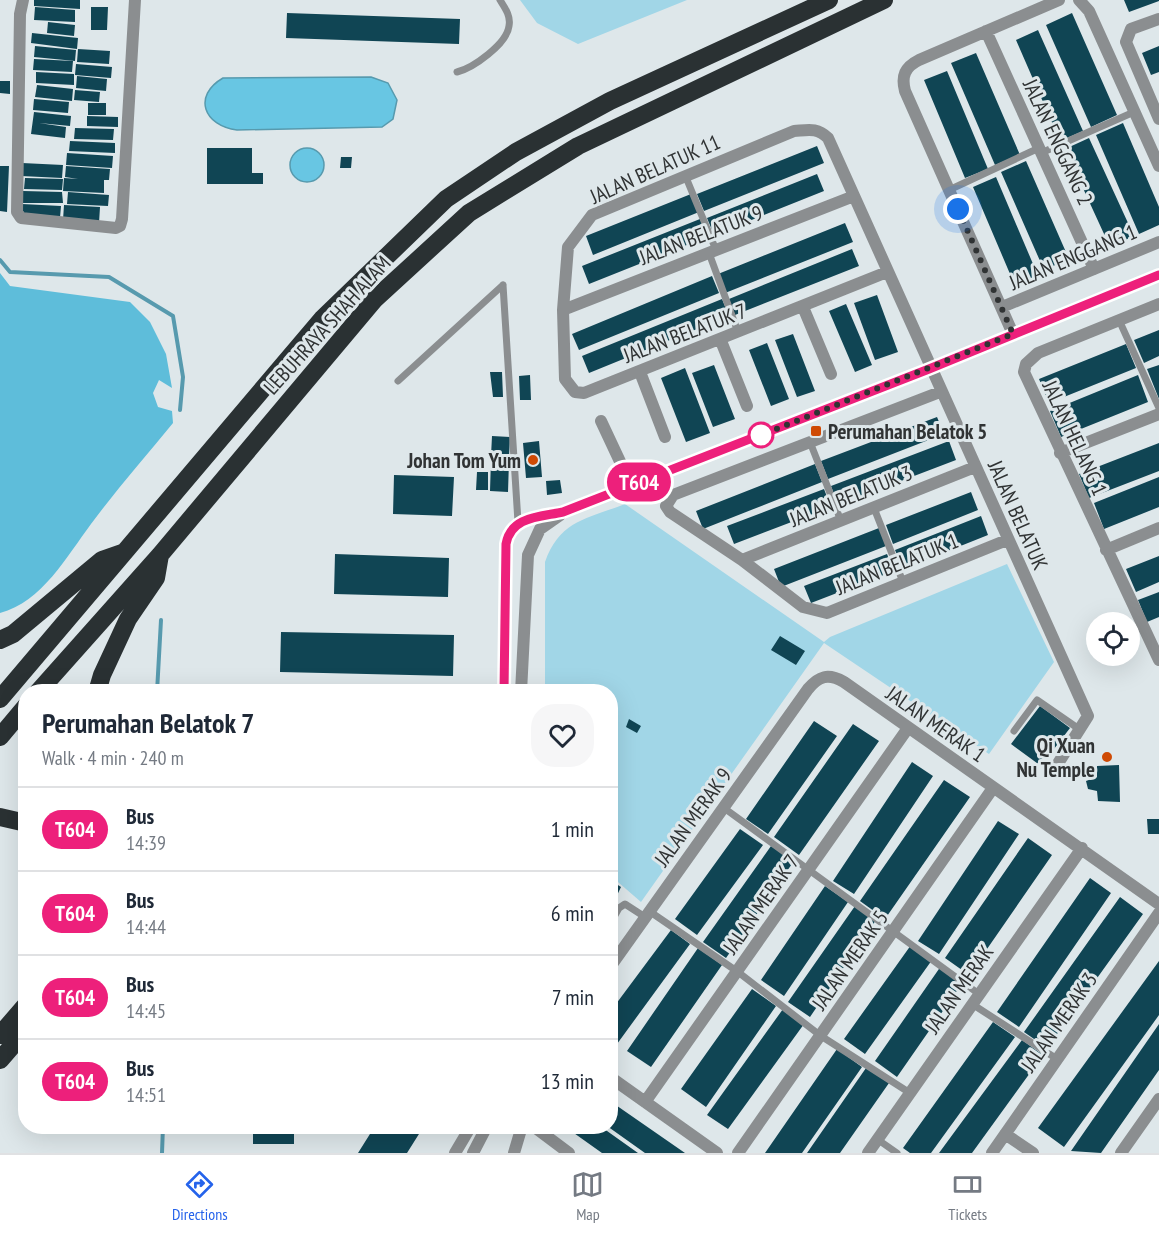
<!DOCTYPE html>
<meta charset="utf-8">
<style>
:root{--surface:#fff;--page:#f6f6f7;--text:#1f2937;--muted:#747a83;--line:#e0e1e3;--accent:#2563eb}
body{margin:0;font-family:"PT Sans Narrow",sans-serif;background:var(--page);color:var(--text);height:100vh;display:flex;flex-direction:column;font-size:22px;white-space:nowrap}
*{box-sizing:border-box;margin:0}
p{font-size:20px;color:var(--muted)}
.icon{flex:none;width:33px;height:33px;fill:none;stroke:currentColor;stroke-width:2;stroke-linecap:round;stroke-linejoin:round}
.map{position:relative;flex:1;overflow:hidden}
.drawer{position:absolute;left:18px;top:684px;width:600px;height:450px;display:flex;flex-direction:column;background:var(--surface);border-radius:24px;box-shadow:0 6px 24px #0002}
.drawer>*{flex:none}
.badge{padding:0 12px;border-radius:20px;font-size:21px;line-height:39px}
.fabs{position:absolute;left:1086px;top:612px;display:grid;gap:12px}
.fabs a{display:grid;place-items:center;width:54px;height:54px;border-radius:50%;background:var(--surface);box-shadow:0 6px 24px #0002;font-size:30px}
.you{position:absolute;width:30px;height:30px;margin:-15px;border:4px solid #fff;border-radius:50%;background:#1a73e8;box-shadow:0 0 0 9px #1a73e833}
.map>.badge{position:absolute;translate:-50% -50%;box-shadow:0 0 0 3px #fff}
.round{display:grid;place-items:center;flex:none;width:63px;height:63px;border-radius:24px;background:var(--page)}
.head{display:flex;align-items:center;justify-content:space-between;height:102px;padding:0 24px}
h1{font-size:28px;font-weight:800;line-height:45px}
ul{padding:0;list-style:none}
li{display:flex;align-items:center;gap:18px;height:84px;padding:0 24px;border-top:2px solid var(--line)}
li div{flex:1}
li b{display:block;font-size:22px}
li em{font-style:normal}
li .badge{min-width:66px;font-weight:700;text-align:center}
.tabs{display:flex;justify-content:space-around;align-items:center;height:84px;border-top:2px solid var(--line);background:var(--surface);font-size:16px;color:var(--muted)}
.tabs a{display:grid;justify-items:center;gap:3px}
.tabs .active{color:var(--accent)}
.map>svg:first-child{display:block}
.green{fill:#a1d6e7}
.forest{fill:#5ebdda}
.water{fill:#68c6e3;stroke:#579aae;stroke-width:1.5}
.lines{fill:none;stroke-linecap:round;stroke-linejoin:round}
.stream{stroke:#579aae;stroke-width:4}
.building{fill:#104554}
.lane{stroke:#8b8e90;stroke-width:7}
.street{stroke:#8b8e90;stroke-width:12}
.highway{stroke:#2a3133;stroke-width:18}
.line-casing{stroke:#fff;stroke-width:14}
.line{stroke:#ed207b;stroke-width:9}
.walk{stroke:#303334;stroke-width:6;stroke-dasharray:0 10.8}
.poi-dot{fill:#cf4a04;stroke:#dee7ea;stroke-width:2}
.stop-dot{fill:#fff;stroke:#ed207b;stroke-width:3}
.labels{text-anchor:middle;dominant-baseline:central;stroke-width:6;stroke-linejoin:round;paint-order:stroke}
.street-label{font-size:21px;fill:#303334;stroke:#dee7ea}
.poi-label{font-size:21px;font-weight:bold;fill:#303334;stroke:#dee7ea;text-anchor:end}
</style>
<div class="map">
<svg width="1159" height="1153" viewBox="0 0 1159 1153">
<rect width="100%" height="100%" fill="#dee7ea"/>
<path class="green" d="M 520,0 L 687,0 L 578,44 L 537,23 Z
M 625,504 L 824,642 L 830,637 L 1007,564 L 1054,662 L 989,754 L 824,643 L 641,902 L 611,876 L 610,692 L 545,691 L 545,562 C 560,520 587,519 625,504 Z"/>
<path class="forest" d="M 0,273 L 10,286 L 130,302 L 150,322 L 166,354 L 172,388 L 159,380 L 153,393 L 158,407 L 172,411 L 173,423 C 146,456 117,489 91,524 C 67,556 42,602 0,613 Z"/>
<path class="water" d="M 371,77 L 388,83 L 397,100 L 393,119 L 382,127 L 237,130 C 204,126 192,96 223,78 Z
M290 165a17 17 0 1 1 34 0a17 17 0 1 1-34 0Z"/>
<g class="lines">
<path class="stream" d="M 0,260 L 10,272 L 109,277 L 173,316 L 183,377 L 180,410
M 157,692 L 161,620
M 162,1153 L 163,1126"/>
</g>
<path class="building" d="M 34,0 L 80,0 L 80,9 L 34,6 Z
M 1124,0 L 1159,0 L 1159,1 L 1129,12 Z
M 35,7 L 75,10 L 75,22 L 34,20 Z
M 91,7 L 108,7 L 107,30 L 91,30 Z
M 287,13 L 460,19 L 459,44 L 286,38 Z
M 1072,13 L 1117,115 L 1091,127 L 1046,25 Z
M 48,22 L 75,25 L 74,36 L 47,33 Z
M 1038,30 L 1083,131 L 1060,141 L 1016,40 Z
M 32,33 L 78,38 L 77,49 L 31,43 Z
M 35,46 L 76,50 L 75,61 L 34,57 Z
M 1159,46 L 1159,72 L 1151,75 L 1142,53 Z
M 78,49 L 110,51 L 109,64 L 77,62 Z
M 976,53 L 1020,155 L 995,165 L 951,63 Z
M 34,59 L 73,61 L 72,72 L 33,70 Z
M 76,64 L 112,67 L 111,78 L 75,75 Z
M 947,71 L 988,169 L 965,178 L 924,80 Z
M 36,72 L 74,74 L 74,85 L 36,83 Z
M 77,76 L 107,79 L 106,91 L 76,88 Z
M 0,81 L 10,81 L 10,94 L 0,93 Z
M 37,85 L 73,89 L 72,101 L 35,97 Z
M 75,90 L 100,92 L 99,102 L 74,100 Z
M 34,99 L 69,102 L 68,113 L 33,110 Z
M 88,103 L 106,103 L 106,115 L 88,115 Z
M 34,112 L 71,116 L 70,126 L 39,123 L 66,127 L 65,138 L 31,134 Z
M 87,116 L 118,117 L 118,127 L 87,126 Z
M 1123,123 L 1159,207 L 1159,225 L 1139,234 L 1096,135 Z
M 75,128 L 114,129 L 113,140 L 74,139 Z
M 1089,138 L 1134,236 L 1110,247 L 1065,149 Z
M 70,141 L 115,143 L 115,153 L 69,151 Z
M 817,146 L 824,163 L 704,211 L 697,194 Z
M 207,148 L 252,148 L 252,173 L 263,173 L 263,184 L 207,184 Z
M 67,153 L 113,156 L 112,168 L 66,165 Z
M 341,157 L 352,157 L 351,168 L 340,168 Z
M 1026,161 L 1069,259 L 1044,270 L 1001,172 Z
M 22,163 L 63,165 L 62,178 L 21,176 Z
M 0,166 L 9,166 L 7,212 L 0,211 Z
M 66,166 L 110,169 L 109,180 L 104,180 L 104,193 L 63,191 L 64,178 L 78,179 L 65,177 Z
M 817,174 L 824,191 L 714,235 L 707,218 Z
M 996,177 L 1039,278 L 1016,288 L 973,187 Z
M 25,178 L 63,179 L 62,190 L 24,189 Z
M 23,191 L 62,192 L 63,203 L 23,203 Z
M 68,192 L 109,195 L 108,206 L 67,204 Z
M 691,194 L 699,212 L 593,255 L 586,236 Z
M 22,204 L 61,206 L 60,218 L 21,216 Z
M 64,205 L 100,207 L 99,223 L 63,220 Z
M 700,219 L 707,237 L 589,284 L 582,266 Z
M 845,223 L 853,242 L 725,293 L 718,274 Z
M 852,249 L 859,266 L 735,315 L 729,299 Z
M 712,276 L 719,293 L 579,350 L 572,334 Z
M 877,295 L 898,352 L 875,360 L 854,303 Z
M 722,299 L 729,316 L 589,373 L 582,356 Z
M 846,304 L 872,365 L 855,372 L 829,311 Z
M 1159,330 L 1159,356 L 1144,363 L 1134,340 Z
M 793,334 L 815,391 L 797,397 L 775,340 Z
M 767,343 L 789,399 L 771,406 L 749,350 Z
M 1126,344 L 1136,368 L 1049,403 L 1039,379 Z
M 714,365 L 735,419 L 713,427 L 692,373 Z
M 1159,365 L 1159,399 L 1147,369 Z
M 685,368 L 710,433 L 686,442 L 661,378 Z
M 490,372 L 502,372 L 503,397 L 493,397 Z
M 530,375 L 531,400 L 520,400 L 519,376 Z
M 1138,375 L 1148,402 L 1061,437 L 1050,411 Z
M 937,417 L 944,434 L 828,479 L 821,461 Z
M 492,436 L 510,437 L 509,457 L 491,456 Z
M 539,441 L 542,477 L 526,478 L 523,443 Z
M 949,441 L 956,460 L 838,505 L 831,486 Z
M 1159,443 L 1159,471 L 1089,498 L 1079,474 Z
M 491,459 L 509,461 L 508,492 L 490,491 Z
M 815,464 L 822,482 L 703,529 L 696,511 Z
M 477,472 L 488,472 L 488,490 L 476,490 Z
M 394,475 L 454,477 L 452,516 L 393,514 Z
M 1159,477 L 1159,507 L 1104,529 L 1094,503 Z
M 560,480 L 562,493 L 547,495 L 546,481 Z
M 824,489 L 831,507 L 734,544 L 727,526 Z
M 971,492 L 978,510 L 893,544 L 886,525 Z
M 981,516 L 988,535 L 903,569 L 895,550 Z
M 879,528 L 886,546 L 781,587 L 774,569 Z
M 335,554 L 449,558 L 448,597 L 334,594 Z
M 887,554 L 894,571 L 811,603 L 804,586 Z
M 1159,556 L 1159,582 L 1136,592 L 1126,569 Z
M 1159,592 L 1159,617 L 1147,622 L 1138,600 Z
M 281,632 L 454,635 L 453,676 L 280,672 Z
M 780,636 L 805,651 L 796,665 L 771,650 Z
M 1040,706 L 1070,728 L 1041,766 L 1011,744 Z
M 629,719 L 641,726 L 637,733 L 626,727 Z
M 814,721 L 837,736 L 768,834 L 746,819 Z
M 853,724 L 879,741 L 799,855 L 774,837 Z
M 912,762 L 933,776 L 854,894 L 833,881 Z
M 1119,765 L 1120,802 L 1098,801 L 1097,791 L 1088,789 L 1086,781 L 1097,777 L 1097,766 Z
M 944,780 L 970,797 L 885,919 L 860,901 Z
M 1147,819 L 1159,819 L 1159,834 L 1148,834 Z
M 998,821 L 1019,834 L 939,954 L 918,941 Z
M 740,829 L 763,845 L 697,935 L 675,919 Z
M 1028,838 L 1052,855 L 969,975 L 945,958 Z
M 771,846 L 794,861 L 726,958 L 703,942 Z
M 1090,878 L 1111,893 L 1019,1027 L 997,1012 Z
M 610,880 L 621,887 L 610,910 Z
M 825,886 L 848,902 L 784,996 L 761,980 Z
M 1120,897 L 1143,914 L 1047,1048 L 1024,1032 Z
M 855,906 L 876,920 L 810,1017 L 788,1002 Z
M 671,930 L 690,944 L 617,1044 L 610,1039 L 610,1012 Z
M 911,945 L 932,960 L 865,1054 L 844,1039 Z
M 698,948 L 722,965 L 651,1067 L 627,1051 Z
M 1159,961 L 1159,1015 L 1064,1147 L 1038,1128 Z
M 941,966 L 963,982 L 897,1077 L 875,1061 Z
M 752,989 L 776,1006 L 706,1107 L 681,1089 Z
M 783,1009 L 804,1024 L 728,1129 L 707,1115 Z
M 993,1022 L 1015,1037 L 931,1153 L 910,1153 L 903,1148 Z
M 1159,1024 L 1159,1070 L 1101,1153 L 1071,1151 Z
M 1022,1040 L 1043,1055 L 972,1153 L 939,1153 Z
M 837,1049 L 862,1067 L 802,1153 L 765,1153 Z
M 866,1068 L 889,1083 L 840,1153 L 807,1153 Z
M 610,1101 L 685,1153 L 645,1153 L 607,1126 L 610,1126 Z
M 253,1126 L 294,1126 L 294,1144 L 253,1144 Z
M 375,1126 L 424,1126 L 407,1153 L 358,1153 Z
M 564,1126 L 600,1126 L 638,1153 L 602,1153 Z"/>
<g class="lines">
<path class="lane" d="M 457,72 C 473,68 507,44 509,26 C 511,16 505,8 500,0
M 1041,153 L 1134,112
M 685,175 L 716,250
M 949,190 L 1039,148
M 709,253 L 738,332
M 503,285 L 518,522
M 1119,320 L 1159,408
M 398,381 L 503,285
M 810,442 L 841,521
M 874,508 L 903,582
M 1014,731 L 1037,700 L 1079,729
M 724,808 L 979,994
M 649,911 L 738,972 L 821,1036 L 910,1093
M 610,924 L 619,908 L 625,904 L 645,917
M 972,1004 L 1057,1059
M 877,1139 L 897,1153"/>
<path class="street" d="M 23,0 L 20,14 L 17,212 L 21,218 L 116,228 L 120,226 L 122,219 L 135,0
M 1079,0 L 1089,11 L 1159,166
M 1159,19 L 1131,29 L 1126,42 L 1159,119
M 986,31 L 1094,269
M 887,272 L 584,393 L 575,392 L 565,379 L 563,310 L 568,247 L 592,215 L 794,131 C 808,130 817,127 828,138 C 914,331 1000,524 1088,716 L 1052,773
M 1159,304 L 1038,353 L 1026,364 L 1024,372 L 1159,660
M 803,307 L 831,374
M 1002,307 L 1159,242
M 563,310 L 854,196
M 1013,334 L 905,91 C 901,76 905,67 919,60 L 1059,0
M 721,341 L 747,406
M 640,372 L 665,437
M 940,392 L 673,495 L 666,506 L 670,512 L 742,560 L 803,607 L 827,613 L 1007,540
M 601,421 L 631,485
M 1060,453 L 1159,414
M 1106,550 L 1159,528
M 742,560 L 975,467
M 504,692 L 506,544 C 511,516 540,517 563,512 L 929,369 L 1159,275
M 521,692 L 528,555 L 540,529 L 560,515
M 610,967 L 808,689 C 819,676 828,673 844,682 L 1159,904
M 610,1077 L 717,1153
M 645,1102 L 908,728
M 533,1126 L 569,1153
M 1005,1134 L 1033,1153
M 455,1153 L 471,1126
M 473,1153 L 487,1126
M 514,1153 L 522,1126
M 738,1153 L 993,788
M 868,1153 L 1082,848
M 992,1153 L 1159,913
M 1121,1153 L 1159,1099"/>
<path class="highway" d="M 0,640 L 13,634 L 102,560 L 122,553
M 38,692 L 160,555 L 375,299 L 469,213 L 578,146 L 884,0
M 97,692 L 102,675 L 128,619 L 156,578 L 160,555
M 0,699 L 322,319 L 446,199 L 516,152 L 610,101 L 829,0
M 0,737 L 26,706
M 0,817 L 26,823
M 0,1035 L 26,1005
M 0,1060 L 26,1030"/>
</g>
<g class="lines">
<g class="line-casing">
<path id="line" d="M 504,692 L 506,544 C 511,516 540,517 563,512 L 929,369 L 1159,275"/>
</g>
<use href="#line" class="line"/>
<path class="walk" d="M 761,435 L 759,436 L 1013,334 L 958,209"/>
</g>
<g class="poi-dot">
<rect x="810" y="425" width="12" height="12" rx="3"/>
<circle cx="533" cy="460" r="6"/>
<circle cx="1107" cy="757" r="6"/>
</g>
<circle class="stop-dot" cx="761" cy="435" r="12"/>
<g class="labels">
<g class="street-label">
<text transform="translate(1058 142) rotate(65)">JALAN ENGGANG 2</text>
<text transform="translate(655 169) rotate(-24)">JALAN BELATUK 11</text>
<text transform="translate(701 235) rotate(-21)">JALAN BELATUK 9</text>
<text transform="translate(1073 257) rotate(-23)">JALAN ENGGANG 1</text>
<text transform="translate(327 325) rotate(-48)">LEBUHRAYA SHAH ALAM</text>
<text transform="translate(685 333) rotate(-21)">JALAN BELATUK 7</text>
<text transform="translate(1075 438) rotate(65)">JALAN HELANG 1</text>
<text transform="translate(851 496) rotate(-22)">JALAN BELATUK 3</text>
<text transform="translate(1018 515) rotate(66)">JALAN BELATUK</text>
<text transform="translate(897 564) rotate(-22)">JALAN BELATUK 1</text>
<text transform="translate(936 724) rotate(35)">JALAN MERAK 1</text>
<text transform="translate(693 817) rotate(-54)">JALAN MERAK 9</text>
<text transform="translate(761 904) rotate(-55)">JALAN MERAK 7</text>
<text transform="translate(850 960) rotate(-55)">JALAN MERAK 5</text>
<text transform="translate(959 989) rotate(-55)">JALAN MERAK</text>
<text transform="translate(1059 1022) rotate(-55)">JALAN MERAK 3</text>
</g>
<g class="poi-label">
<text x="828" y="431" text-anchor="start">Perumahan Belatok 5</text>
<text x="521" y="460">Johan Tom Yum</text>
<text x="1095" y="745">Qi Xuan<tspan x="1095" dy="24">Nu Temple</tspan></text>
</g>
</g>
</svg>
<div class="fabs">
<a><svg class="icon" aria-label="locate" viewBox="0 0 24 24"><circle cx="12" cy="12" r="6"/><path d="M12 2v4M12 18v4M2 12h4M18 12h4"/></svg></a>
</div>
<div class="you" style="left:958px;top:209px"></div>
<b class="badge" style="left:639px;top:482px;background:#ed207b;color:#fff">T604</b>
<section class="drawer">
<div class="head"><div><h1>Perumahan Belatok 7</h1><p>Walk · 4 min · 240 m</p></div><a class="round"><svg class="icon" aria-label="heart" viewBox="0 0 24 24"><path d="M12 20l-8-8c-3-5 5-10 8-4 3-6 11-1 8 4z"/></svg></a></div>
<ul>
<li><span class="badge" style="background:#ed207b;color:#fff">T604</span><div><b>Bus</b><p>14:39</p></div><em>1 min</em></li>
<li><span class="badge" style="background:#ed207b;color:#fff">T604</span><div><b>Bus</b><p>14:44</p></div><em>6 min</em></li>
<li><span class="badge" style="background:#ed207b;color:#fff">T604</span><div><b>Bus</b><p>14:45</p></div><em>7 min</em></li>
<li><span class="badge" style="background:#ed207b;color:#fff">T604</span><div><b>Bus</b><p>14:51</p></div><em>13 min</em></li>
</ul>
</section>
</div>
<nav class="tabs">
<a class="active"><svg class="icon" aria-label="directions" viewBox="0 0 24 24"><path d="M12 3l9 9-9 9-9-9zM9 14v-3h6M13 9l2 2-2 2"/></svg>Directions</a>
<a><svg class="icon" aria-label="map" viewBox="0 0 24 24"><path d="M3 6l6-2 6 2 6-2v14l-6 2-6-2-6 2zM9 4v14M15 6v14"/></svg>Map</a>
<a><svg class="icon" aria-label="tickets" viewBox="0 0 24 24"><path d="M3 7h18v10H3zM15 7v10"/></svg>Tickets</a>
</nav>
